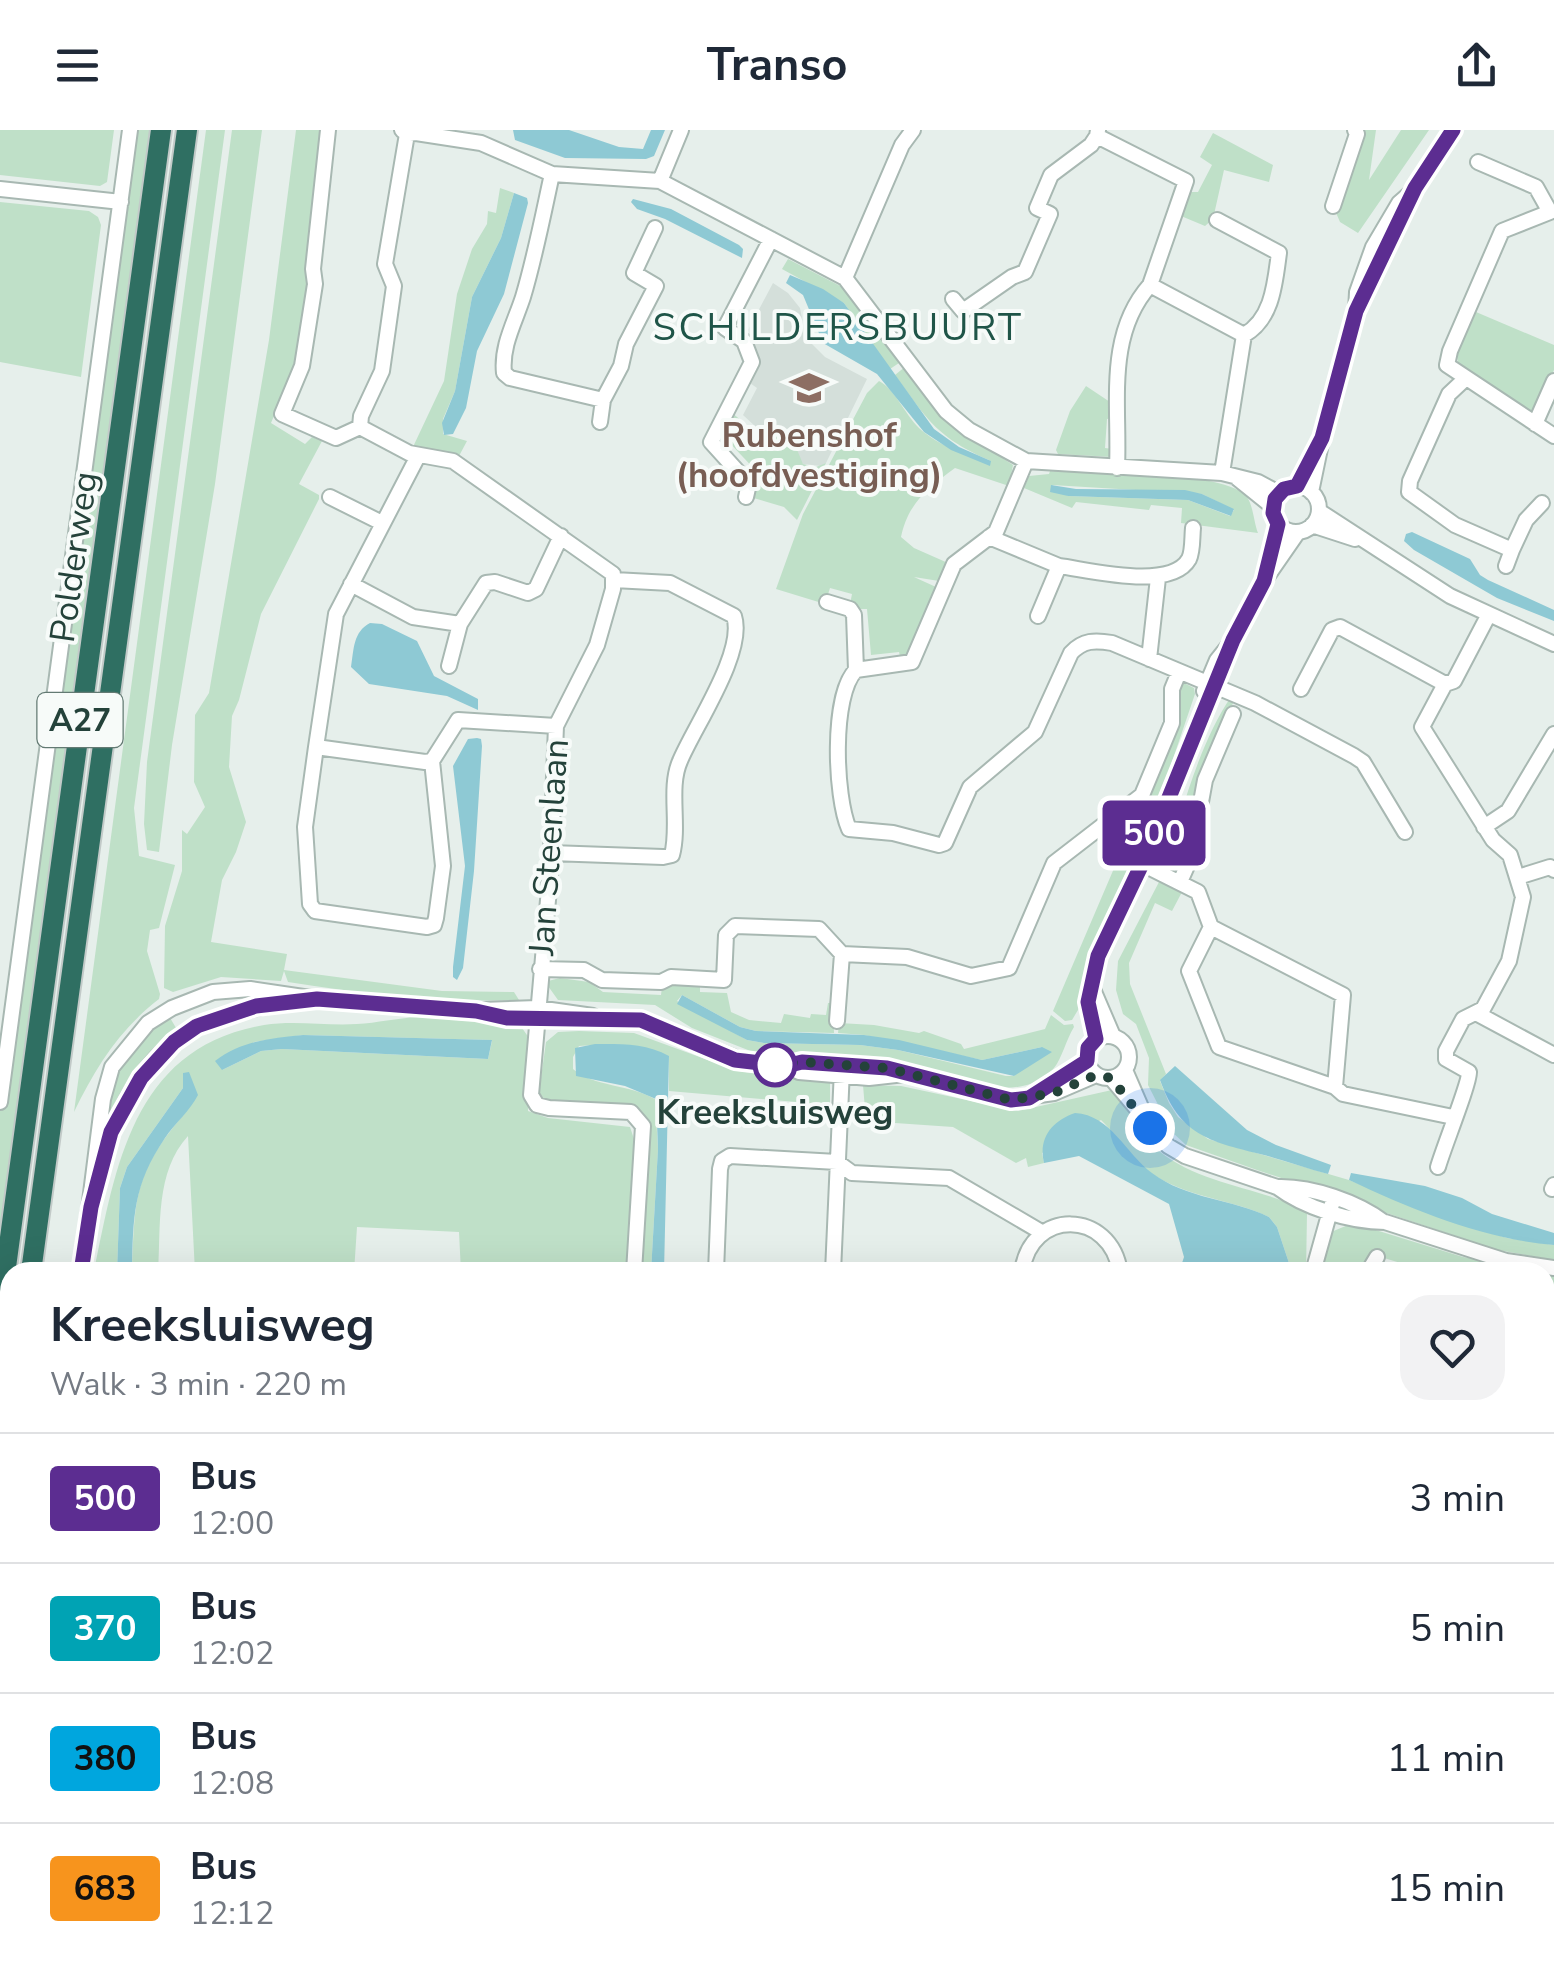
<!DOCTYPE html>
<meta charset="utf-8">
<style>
:root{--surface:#fff;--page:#f2f2f3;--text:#1f2937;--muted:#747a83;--line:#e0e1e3}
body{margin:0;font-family:"Nunito Sans",sans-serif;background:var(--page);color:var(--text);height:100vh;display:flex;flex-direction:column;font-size:38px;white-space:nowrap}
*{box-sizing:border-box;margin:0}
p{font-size:32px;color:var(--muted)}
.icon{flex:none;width:55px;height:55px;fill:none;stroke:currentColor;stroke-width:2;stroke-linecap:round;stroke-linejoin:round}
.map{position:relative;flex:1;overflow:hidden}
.sheet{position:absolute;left:0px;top:1132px;width:1555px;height:712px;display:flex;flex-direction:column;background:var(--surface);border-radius:30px 30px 0 0;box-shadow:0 10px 40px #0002}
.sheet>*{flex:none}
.badge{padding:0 20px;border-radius:8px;font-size:35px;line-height:65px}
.you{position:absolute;width:50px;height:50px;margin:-25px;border:8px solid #fff;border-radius:50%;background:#1a73e8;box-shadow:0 0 0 15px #1a73e833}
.map>.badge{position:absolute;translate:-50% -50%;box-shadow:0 0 0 5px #fff}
.round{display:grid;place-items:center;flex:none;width:105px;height:105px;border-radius:30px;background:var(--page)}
.head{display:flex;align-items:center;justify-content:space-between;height:170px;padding:0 50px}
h1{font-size:48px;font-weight:700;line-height:75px}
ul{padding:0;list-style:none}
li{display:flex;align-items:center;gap:30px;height:130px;padding:0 50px;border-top:2px solid var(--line)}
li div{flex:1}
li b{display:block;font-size:38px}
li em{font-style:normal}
li .badge{min-width:110px;font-weight:700;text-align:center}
header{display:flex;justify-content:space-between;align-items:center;height:130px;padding:0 50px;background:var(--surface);font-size:45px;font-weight:700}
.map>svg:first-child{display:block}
.built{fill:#d4dfda}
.green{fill:#bfe0c8;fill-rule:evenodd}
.water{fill:#8ec9d4}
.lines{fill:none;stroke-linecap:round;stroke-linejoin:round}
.minor-casing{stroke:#a8b8b2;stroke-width:18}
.highway-casing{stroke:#c2cac8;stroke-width:24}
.minor{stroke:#fff;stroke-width:14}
.highway{stroke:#2f6f62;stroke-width:20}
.line-casing{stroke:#fff;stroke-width:22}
.line{stroke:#5c2d91;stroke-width:15}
.walk{stroke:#24423a;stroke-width:10;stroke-dasharray:0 18}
.stop-dot{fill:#fff;stroke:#5c2d91;stroke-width:5}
.labels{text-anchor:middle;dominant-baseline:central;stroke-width:8;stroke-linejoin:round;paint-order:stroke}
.shield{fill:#f7fbf9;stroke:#637a73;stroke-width:2.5}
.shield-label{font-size:32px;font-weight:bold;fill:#24423a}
.education-label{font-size:35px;font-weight:bold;fill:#785e54;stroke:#f7fbf9}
.street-label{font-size:35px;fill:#24423a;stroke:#f7fbf9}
.stop-label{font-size:35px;font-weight:bold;fill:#24423a;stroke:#f7fbf9}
.neighbourhood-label{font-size:38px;letter-spacing:2.5px;fill:#1f5548;stroke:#f7fbf9}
</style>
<header><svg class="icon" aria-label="menu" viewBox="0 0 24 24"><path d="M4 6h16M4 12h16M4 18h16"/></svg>Transo<svg class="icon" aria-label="share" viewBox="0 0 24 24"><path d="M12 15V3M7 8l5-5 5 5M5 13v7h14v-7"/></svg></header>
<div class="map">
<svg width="1554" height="1843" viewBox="0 0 1554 1843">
<rect width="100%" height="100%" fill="#e6efeb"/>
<path class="built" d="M 773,153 L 788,163 L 800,178 L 806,208 L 825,227 L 867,249 L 826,333 L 821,336 L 803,334 L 797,325 L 796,315 L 777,300 L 756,297 L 743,285 L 757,258 L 747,251 L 757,232 L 748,200 Z"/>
<path class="green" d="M 0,0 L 114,0 L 107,52 L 100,56 L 0,45 Z
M 137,0 L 152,0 L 0,1107 L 0,959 Z
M 206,0 L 225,0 L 134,678 L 139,726 L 175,735 L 159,798 L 150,800 L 147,821 L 160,864 L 159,869 C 119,900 96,937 74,982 Z
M 232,0 L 262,0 L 215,354 L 172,615 L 159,722 L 147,720 L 144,694 L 147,632 Z
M 296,0 L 321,0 L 312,68 L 317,76 L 299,226 L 271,293 L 305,314 L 312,307 L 322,311 L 299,354 L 319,365 L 319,369 L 261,484 L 239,570 L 232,586 L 229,637 L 246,692 L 236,722 L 222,750 L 211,812 L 287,824 L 284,840 L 442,861 L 514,862 L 519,870 C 443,873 363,864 288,852 L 284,841 L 281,851 L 221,847 L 173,862 L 164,858 L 165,796 L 182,741 L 182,700 L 187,704 L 205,677 L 194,652 L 195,585 L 209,563 L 269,210 Z
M 1362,0 L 1376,0 L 1369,50 L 1401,0 L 1429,0 L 1358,103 L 1340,92 L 1334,78 L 1342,73 Z
M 1213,3 L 1273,35 L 1269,52 L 1224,40 L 1213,89 L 1205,96 L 1181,86 L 1189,62 L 1198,62 L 1212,35 L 1200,27 Z
M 500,58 L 514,63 L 501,108 L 472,167 L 455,261 L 443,289 L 443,304 L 467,311 L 459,326 L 412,319 L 444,251 L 457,164 L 472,119 L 487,94 L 488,81 L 496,83 Z
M 0,72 L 89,81 L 98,87 L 101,95 L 81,247 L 0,232 Z
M 788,129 L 846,159 L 902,231 L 890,239 L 844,173 L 782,139 Z
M 1476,182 L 1554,215 L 1554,240 L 1534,284 L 1458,233 L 1457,225 Z
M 906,236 L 952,295 L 1013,335 L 1009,356 L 955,338 C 928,358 908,373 901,407 L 914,418 L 948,433 L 939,451 L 914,447 L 936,457 L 912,524 L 901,531 L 899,522 L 871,525 L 867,479 L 858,479 L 850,474 L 852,464 L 830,458 L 825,474 L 776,459 L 803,384 L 867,263 L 879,251 C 895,259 904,283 919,298 C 940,317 965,324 991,331 C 938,308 928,291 895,245 Z
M 1086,256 L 1113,274 L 1113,288 L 1107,289 L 1105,318 L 1113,319 L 1113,327 L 1058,324 L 1056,320 L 1070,281 Z
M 730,282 C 746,291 754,311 775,309 L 777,300 L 793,310 L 803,334 L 816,337 L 826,333 L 797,390 L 784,377 L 750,367 L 758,343 L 727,310 L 719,316 L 717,307 Z
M 1050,341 C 1088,343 1227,340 1247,367 C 1253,375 1254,393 1258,403 L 1181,393 L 1182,378 L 1151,375 L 1149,380 L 1076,372 L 1072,378 L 1024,358 L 1029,346 L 1049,344 ZM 1052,355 L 1202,364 L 1234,380 L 1230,386 L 1188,370 L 1068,366 Z
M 1182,552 L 1194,558 L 1195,564 L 1160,667 L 1130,732 L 1108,701 L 1150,666 L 1177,592 Z
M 1231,567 L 1236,569 L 1226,584 L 1186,726 L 1176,736 L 1167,737 C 1179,685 1201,610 1231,567 Z
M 1115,736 L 1124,736 L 1127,740 L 1095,813 L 1085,850 L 1084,870 L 1072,890 L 1065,891 L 1053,881 Z
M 1159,752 L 1182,762 L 1172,781 L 1155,773 L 1129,833 L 1130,854 L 1166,944 L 1160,951 L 1169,973 L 1178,987 L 1208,1009 L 1349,1050 L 1455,1092 L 1507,1108 L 1554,1115 L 1554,1130 L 1498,1120 L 1257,1040 L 1186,1015 L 1172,1002 L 1148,955 L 1149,928 L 1136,894 L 1123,884 L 1116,860 L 1118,831 Z
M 560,848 L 589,852 L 603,862 L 661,865 L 662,857 L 672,852 L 700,854 L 700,862 L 727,863 L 731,882 L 749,890 L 781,893 L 784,884 L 810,888 L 811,884 L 826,885 L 828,873 L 833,873 L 834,903 L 756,901 L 740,897 L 682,865 L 677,871 L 747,910 L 764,913 L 860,915 L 898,920 L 1006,946 L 1014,946 L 1042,917 L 982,930 L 864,905 L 838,903 L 839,893 L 874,895 L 919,903 L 924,901 L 961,914 L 964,919 L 1045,899 L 1051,885 L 1064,895 L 1073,894 L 1074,897 C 1066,910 1062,928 1054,938 C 1017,983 929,938 881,930 L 881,928 L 753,922 L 692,898 L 655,875 L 558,870 L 548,856 L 548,851 Z
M 169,886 L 179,903 L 101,1012 C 111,953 119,923 169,886 Z
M 418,887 L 520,895 L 529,908 L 528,981 L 548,988 L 630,997 L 634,1009 L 626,1142 L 461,1142 L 459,1102 L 357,1097 L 354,1142 L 195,1142 L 188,1006 C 155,1042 161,1096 158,1142 L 132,1142 C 135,1066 134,1042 186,982 L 183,943 L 183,958 L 127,1037 L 120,1058 L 117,1142 L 94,1142 C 116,1034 134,917 264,895 C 295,890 326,896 357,894 C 377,893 397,888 418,887 ZM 303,905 L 491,910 L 492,911 L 488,929 L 282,919 L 261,921 L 222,940 L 254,912 Z
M 579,901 L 634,903 L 738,941 L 830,953 L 830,975 L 669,961 L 669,927 C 640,913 611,913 579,916 L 573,927 L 573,939 C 594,957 629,954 655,969 L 658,1019 L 651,1142 L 640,1142 L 645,991 L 547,973 L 539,962 L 546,912 L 558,902 Z
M 863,955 L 901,956 L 1018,981 L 1112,960 C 1131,977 1139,1006 1159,1021 C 1200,1054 1257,1057 1302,1079 L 1307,1084 L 1306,1142 L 1292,1142 L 1277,1097 L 1269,1087 C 1234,1070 1192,1068 1157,1047 C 1134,1033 1120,1009 1101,990 L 1042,1023 L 1044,1033 L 1028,1037 L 1026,1028 L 1016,1033 L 953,997 L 866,991 Z
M 1353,1093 L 1463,1127 L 1554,1143 L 1554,1176 L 1545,1177 L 1545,1142 L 1430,1142 L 1371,1124 L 1360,1142 L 1319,1142 L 1331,1102 Z
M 191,1835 L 368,1835 L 427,1843 L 190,1843 Z
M 649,1835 L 936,1835 L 931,1843 L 644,1843 Z"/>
<path class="water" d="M 513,0 L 569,0 L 619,17 L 643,19 L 651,0 L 665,0 L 654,26 L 646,29 L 565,28 L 515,10 Z
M 514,63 L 527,68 L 528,73 L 504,164 L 477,221 L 466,278 L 453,304 L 444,305 L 442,293 L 455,261 L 472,167 L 501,108 Z
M 633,69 L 671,79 L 739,115 L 743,119 L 742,128 L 665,89 L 637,79 L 631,72 Z
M 790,145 L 823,159 L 844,173 L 934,299 L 959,317 L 991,331 L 990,336 L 951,320 L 924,302 L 877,244 L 823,213 L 803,165 L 786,153 Z
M 1051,355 L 1076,359 L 1185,360 L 1202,364 L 1234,379 L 1231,386 L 1188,370 L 1068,366 L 1050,362 Z
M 1412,402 L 1470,429 L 1480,445 L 1488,450 L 1554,480 L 1554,491 L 1497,468 L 1414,420 L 1404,411 L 1406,404 Z
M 370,493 L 382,494 L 417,511 L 434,546 L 478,569 L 478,580 L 447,566 L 369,554 L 351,537 C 354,519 353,502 370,493 Z
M 477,608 L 481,609 L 482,616 L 474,741 L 463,838 L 457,850 L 453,847 L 453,837 L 465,736 L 453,636 L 468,609 Z
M 682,865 L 740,897 L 756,901 L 864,905 L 899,910 L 982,930 L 1042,917 L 1052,922 L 1014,946 L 898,920 L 860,915 L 764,913 L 747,910 L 677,874 Z
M 303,905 L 492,910 L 488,929 L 282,919 L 261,921 L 222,940 L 215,931 C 241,911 271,908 303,905 Z
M 595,914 C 621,914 646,913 669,926 L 664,1142 L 651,1142 L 658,1019 L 656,969 L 625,956 L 576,946 L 575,918 Z
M 1175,936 L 1247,1000 L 1276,1015 L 1331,1035 L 1328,1044 C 1305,1038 1283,1030 1260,1024 C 1208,1011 1180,1005 1160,950 Z
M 189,942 L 198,965 C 190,981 175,993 165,1008 C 133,1055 133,1087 132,1142 L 117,1142 L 120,1058 L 127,1037 L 183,958 L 183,943 Z
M 1075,983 C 1111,985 1126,1024 1152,1043 C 1186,1069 1233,1069 1269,1087 L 1277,1097 L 1292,1142 L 1188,1142 L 1182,1133 L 1184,1127 L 1169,1074 L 1079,1026 L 1044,1033 C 1038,1008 1052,991 1075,983 Z
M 1351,1043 L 1425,1056 L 1462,1068 L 1492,1084 L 1554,1103 L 1554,1115 C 1483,1109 1413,1080 1349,1050 Z"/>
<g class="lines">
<g class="minor-casing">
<path id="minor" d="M 328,0 L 313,139 L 315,154 L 302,236 L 282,284 L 336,308 L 360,297
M 1098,0 L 1097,6 L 1186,51 L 1150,155 L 1244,205 L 1222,343
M 407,4 L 416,3 L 481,13 L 552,44 L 660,51 L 845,148 L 946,281 L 969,300 L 1026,331 L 1222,343 L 1258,352 L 1279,363
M 1478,32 L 1536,57 L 1550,82 L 1502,101 L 1450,221 L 1447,235 L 1554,306
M 552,44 C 543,85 535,127 523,167 C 515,192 501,216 504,243 L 510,248 L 603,270 L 621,236 L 626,214 L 656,156 L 634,143 L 655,98
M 660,51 L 681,0
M 0,59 L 121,72
M 1333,76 L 1357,4 L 1355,0
M 1217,90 L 1279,123 C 1275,152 1273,189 1244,205
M 845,148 L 902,15 L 913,0
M 953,169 L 963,181 L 1012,147 L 1025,142 L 1050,84 L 1037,78 L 1051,45 L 1091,15 L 1097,6
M 1357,179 L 1411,69
M 1465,249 L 1449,264 L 1410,351 L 1409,362 L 1455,395 L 1512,420 L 1526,390 L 1542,373
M 600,292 L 603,270
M 1535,294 L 1554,251
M 360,297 L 409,323 L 453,331 L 613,444 L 613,459 L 597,515 L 556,596 L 550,747 L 531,965 L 537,975 L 549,978 L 631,982 L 643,996 L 634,1142
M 360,297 L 361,286 L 382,241 L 394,156 L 385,134 L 407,4 L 402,0
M 418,326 L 336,484 L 316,617 L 425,632 L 432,631 L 458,590 L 556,596
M 1026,331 L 996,402 L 954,434 L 912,532 L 856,540 C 831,565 835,667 849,699 L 893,703 L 939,715 L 945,713 L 970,657 L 1035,602 L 1071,523 C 1083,510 1095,510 1112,513 L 1255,573 L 1354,626 L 1363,632 L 1405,702
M 1117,338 C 1120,275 1105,206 1150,155
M 1237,348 L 1273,377
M 1297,355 L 1316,318
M1273 379a23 23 0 1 1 46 0a23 23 0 1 1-46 0Z
M 1311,362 L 1322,309 L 1356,181 L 1357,162 L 1373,117 L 1399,73 L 1415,59 L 1453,0
M 330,367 L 382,393
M 746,367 L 749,354 L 711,312 L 752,232 L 744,211 L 725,198 L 771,109
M 1319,381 L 1450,466 L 1554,514
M 1312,395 L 1355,409
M 989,407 L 1059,436
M 1506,436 L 1512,420
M 1265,446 L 1279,394
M 351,454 L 413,487 L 460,494
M 827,472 L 850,479 L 854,485 L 856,540
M 1038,486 L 1059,436 C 1090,440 1171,461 1189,429 C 1193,421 1192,407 1193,398
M 1149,529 L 1158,448
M 449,536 L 460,494 L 486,453 L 495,452 L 528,463 L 536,459 L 561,406
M 1301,559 L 1332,500 L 1340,497 L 1445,554
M 1204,561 L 1217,530 L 1229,515
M 316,617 L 305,697 L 310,774 L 315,781 L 427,797 L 434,795 L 436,788 L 443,736 L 432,631
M 1484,697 L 1508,681 L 1554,604
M 551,723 L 663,727 L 672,725 C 680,695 668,658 680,631 C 694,597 746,522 734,486 L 670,453 L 614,450
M 1142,734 L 1198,762 L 1211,797 L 1343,865 L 1335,957 L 1343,964 L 1453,987
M 1518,747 L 1550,737 L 1554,740
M 1180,752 L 1191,727 L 1205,650 L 1233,584
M 1211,797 L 1189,841 L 1219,917 L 1335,957
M 842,824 L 907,827 L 971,846 L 1009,838 L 1054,733 L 1142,665 L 1172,593 L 1172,559 L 1179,542
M 540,839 L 584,840 L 602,850 L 661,852 L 671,847 L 724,850 L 726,805 L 735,796 L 819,799 L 842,824 L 837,891
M 1092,857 L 1113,906
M 481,880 L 537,878 L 593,886
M 1476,883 L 1554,925
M1087 927a21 21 0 1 1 42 0a21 21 0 1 1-42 0Z
M 1096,909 L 1088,871 L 1098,826 L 1142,734 L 1233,511 L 1264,451 L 1298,402
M 787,936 L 803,932 L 887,937 L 1011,969 L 1054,963 L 1096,945
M 1125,940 L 1144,984
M 1111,948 L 1168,1016 L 1185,1026 L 1277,1057 C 1305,1078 1350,1092 1385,1092 L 1506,1131 L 1554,1138
M 1033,966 L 1087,931
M 0,972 L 130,0
M 1438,1037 C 1443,1019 1470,952 1469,942 L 1446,929 L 1446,921 L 1463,889 L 1483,879 L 1509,831 L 1523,767 L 1510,725 L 1493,710 L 1422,597 L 1445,554 L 1454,551 L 1488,486
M 100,1042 C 132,923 181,885 301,871
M 1278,1057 C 1312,1056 1357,1072 1384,1092
M 1552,1059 L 1554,1055
M 81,1142 L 103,969 L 112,937 L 148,893 L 172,878 L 213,862 L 250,859 L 317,869 L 476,881 L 507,889 L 641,890 L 748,933 L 786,936 L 799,942 L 869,948 L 905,944
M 716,1142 L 720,1039 L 722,1031 L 730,1026 L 837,1032 L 852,1043 L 949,1048 L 1043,1103
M 833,1142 L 842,939
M 1022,1142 C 1030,1078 1111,1079 1120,1142
M 1313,1142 L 1332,1074
M 1368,1142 L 1377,1127
M 1545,1216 L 1547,1211 L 1554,1215
M 1545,1351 L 1554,1356
M 1545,1434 L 1554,1417
M 1545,1567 L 1554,1572
M 1545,1703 L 1554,1701
M 0,1708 L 10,1635
M 1545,1744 C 1554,1770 1554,1789 1545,1815
M 1515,1835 L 1529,1843
M 528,1843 L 529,1835"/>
</g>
<g class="highway-casing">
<path id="highway" d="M 31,1142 L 187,0
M 0,1181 L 161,0
M 0,1368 L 10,1295"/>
</g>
<use href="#minor" class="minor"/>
<use href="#highway" class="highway"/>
</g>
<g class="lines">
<g class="line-casing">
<path id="line" d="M 81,1142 L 91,1077 L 111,1002 L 141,948 L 174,912 L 197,896 L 256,876 L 317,869 L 476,881 L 507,888 L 641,890 L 735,930 L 786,936 L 802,932 L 887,938 L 1011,970 L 1029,968 L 1087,931 L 1088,918 L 1096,909 L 1088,872 L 1098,826 L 1142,734 L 1233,510 L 1264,451 L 1278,394 L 1273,383 L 1275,369 L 1284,359 L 1297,356 L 1322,308 L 1356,181 L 1415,58 L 1453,0"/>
</g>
<use href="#line" class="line"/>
<path class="walk" d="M 775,935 L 802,932 L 887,938 L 1011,970 L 1054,963 L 1096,945 L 1111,948 L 1150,998"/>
</g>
<defs>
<g id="school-bare" transform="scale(3)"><path d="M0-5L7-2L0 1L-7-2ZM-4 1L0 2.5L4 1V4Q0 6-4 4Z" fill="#8d6e63" stroke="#f7fbf9" stroke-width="2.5" paint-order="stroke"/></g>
</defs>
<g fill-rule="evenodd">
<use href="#school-bare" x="809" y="258"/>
</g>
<circle class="stop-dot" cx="775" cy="935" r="20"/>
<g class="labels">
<rect class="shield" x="37.5" y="563" width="85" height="54" rx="8"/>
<g class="shield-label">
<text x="80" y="590">A27</text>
</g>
<g class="education-label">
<text x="809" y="305">Rubenshof<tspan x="809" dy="40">(hoofdvestiging)</tspan></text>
</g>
<g class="street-label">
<text transform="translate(74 427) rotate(-82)">Polderweg</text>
<text transform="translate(549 717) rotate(-86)">Jan Steenlaan</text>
</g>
<g class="stop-label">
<text x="775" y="982">Kreeksluisweg</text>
</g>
<g class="neighbourhood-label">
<text x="838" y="197">SCHILDERSBUURT</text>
</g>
</g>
</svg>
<div class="you" style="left:1150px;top:998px"></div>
<b class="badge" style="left:1154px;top:703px;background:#5c2d91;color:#fff">500</b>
<section class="sheet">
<div class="head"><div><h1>Kreeksluisweg</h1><p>Walk · 3 min · 220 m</p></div><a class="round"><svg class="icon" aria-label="heart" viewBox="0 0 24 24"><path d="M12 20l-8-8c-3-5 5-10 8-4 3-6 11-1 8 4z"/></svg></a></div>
<ul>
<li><span class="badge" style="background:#5c2d91;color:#fff">500</span><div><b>Bus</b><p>12:00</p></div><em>3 min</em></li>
<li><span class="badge" style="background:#00a3b4;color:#fff">370</span><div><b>Bus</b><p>12:02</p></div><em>5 min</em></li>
<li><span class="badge" style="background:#00a6de;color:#111">380</span><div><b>Bus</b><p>12:08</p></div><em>11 min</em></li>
<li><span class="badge" style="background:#f7941d;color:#111">683</span><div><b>Bus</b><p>12:12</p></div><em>15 min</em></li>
</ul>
</section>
</div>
